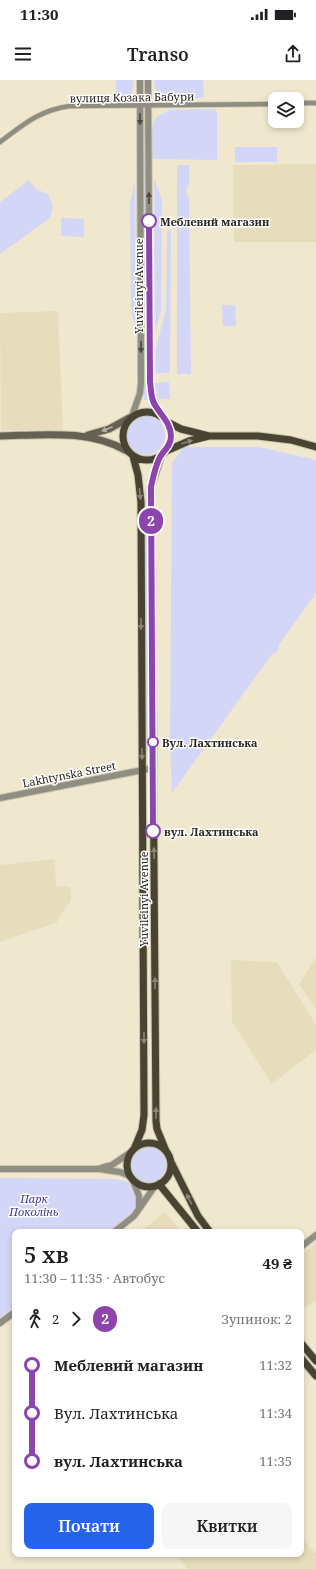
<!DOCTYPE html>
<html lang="uk">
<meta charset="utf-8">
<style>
:root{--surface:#fff;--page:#f6f6f6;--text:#202124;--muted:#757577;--accent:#2563eb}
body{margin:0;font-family:"Noto Serif",serif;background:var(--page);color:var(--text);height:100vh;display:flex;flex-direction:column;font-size:15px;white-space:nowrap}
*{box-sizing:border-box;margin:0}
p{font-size:13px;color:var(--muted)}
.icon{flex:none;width:22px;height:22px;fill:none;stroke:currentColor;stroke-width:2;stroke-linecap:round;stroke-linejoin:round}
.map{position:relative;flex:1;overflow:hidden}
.drawer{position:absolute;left:12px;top:1149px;width:292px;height:328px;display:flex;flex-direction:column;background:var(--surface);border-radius:8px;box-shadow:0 2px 6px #0003}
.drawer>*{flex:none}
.badge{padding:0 8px;border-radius:13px;font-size:14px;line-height:26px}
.tools{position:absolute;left:268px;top:12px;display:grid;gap:8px}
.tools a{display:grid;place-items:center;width:36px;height:36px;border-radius:8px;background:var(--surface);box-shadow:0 2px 6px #0003;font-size:20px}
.map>.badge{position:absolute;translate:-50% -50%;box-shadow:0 0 0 2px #fff}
.legs{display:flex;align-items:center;gap:6px;height:44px;padding:0 12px;font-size:13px}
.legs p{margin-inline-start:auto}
.head{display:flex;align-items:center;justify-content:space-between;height:68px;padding:0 12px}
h1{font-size:22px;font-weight:600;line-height:30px}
.primary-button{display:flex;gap:8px;margin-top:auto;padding:8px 12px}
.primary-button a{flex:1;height:46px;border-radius:8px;background:var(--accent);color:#fff;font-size:16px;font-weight:600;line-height:46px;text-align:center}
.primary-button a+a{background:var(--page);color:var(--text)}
ul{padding:0 12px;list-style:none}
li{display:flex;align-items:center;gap:14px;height:48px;font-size:15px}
li i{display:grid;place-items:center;width:6px;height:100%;margin:0 5px;background:currentColor}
li i::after{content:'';width:10px;height:10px;margin:-5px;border:3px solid;border-radius:50%;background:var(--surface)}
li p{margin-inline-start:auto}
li:first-child i{background:linear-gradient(#0000 50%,currentColor 0)}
li:last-child i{background:linear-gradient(currentColor 50%,#0000 0)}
.status{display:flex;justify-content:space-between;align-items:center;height:28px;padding:0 20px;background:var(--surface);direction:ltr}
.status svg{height:11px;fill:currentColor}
header{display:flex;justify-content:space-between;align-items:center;height:52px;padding:0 12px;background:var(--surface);font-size:18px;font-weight:600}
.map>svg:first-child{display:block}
.built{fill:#e7ddbd}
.green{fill:#d3d6f6}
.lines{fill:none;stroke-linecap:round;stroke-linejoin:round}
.minor-casing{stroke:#cbc5af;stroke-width:6}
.tertiary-casing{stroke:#cbc5af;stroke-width:8}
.secondary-casing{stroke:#cbc5af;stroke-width:9}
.primary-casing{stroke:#cbc5af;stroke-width:9}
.minor{stroke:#908d82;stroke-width:4.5}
.tertiary{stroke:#908d82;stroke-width:6}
.secondary{stroke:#666253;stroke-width:7}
.primary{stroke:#494432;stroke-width:7}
.oneway{fill:#4d4a40}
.oneway2{fill:#b2b0a9}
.oneway3{fill:#89857a}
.line-1-casing{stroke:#fff;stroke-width:9}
.line-1{stroke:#8e44ad;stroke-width:6}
.stop-1-dot{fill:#fff;stroke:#8e44ad;stroke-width:2}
.labels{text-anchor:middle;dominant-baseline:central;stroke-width:3;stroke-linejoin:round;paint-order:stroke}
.street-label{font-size:11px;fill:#29261d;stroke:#fff}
.stop-label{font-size:11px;font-weight:bold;fill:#29261d;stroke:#fff;text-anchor:start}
.park-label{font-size:11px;font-style:italic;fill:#3d3592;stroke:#fff}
</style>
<div class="status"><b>11:30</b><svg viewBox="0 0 49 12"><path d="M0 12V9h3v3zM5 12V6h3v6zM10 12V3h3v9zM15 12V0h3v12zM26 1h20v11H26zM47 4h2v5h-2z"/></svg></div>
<header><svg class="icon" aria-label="menu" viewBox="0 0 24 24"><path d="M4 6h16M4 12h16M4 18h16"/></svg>Transo<svg class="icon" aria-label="share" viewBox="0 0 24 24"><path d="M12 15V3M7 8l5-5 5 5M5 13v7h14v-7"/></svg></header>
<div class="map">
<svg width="316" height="1489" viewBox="0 0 316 1489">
<rect width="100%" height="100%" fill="#efe8cf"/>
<path class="built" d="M 316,84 L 316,162 L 234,162 L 233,85 Z
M 58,231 L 63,350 L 1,350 L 0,233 Z
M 55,779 L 56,806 L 70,807 L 71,820 L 56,843 L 0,862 L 0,785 Z
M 316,877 L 316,929 L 299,904 Z
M 231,880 L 277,882 L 316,945 L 316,970 L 272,1004 L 232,942 Z
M 165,1132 L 182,1152 L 140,1152 Z
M 316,1162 L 316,1221 L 301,1229 L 301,1175 Z
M 301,1456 L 316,1474 L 316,1489 L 188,1489 L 175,1474 L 301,1474 Z"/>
<path class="green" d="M 116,0 L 134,0 L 132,13 L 123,20 L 116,20 Z
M 154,0 L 203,0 L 204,17 L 195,19 L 194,21 C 175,21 155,26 154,0 Z
M 215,29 L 217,34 L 217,80 L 152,79 L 152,48 L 156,37 L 170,30 Z
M 143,48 L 146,48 L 147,320 L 144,320 Z
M 235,67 L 277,67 L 277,82 L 235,82 Z
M 177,85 L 189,85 L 189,103 L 186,112 L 189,119 L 191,294 L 177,294 Z
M 154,98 L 162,120 L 161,231 L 155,252 Z
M 29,100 L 36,109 L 48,114 L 53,126 L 50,138 L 0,174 L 0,122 Z
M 135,100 L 136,251 L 131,230 L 130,124 Z
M 61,138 L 84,139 L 84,157 L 61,156 Z
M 171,150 L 170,293 L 156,293 L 155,272 L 166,229 L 167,151 Z
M 222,225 L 235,225 L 236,246 L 223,246 Z
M 169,302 L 170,319 L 158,319 L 155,303 Z
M125 355a20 20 0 1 1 40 0a20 20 0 1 1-40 0Z
M 184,367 L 259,367 L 316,380 L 316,513 L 278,566 L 279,568 L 274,575 L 272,574 L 172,713 L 170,664 L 172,383 Z
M 145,407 L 147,407 L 149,672 L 146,673 Z
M130 1085a19 19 0 1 1 38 0a19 19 0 1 1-38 0Z
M 0,1098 L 115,1099 L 128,1102 L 134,1108 L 137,1118 L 134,1131 L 108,1152 L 15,1152 L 15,1226 L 0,1238 Z"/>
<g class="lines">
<g class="minor-casing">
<path id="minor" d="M 297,23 L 316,23
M 0,62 C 24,44 40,30 70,26 L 275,24"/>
</g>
<g class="tertiary-casing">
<path id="tertiary" d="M 148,0 L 150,302 L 153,319 L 162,337
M 132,336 L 140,313 L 141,303 L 140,0
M 0,718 L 153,688
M 101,1088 L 112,1085 L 131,1072
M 0,1089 L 99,1089 L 120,1092 L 130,1096
M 132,1098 L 139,1116 L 139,1128
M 114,1152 L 134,1136 L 155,1106
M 301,1167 L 316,1155
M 0,1243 L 15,1232"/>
</g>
<g class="secondary-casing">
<path id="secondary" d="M 88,355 L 109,349 L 129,338
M 0,356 C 43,355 89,349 127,371"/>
</g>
<g class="primary-casing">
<path id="primary" d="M123 356a24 24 0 1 1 48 0a24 24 0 1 1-48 0Z
M 167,342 L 181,349 L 209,356
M 166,371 L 189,361 L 209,356 L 258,356 L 291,360 L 316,367
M 133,376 L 138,395 L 141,422 L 144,1035 L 142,1050 L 134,1069
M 161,376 L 151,407 L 156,1041 L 157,1049 L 166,1071
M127 1085a22 22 0 1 1 44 0a22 22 0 1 1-44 0Z
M 171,1082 L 198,1136 L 210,1152
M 159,1104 L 198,1152
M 301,1263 L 316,1281
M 301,1278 L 316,1296"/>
</g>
<use href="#minor" class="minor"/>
<use href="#tertiary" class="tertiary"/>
<use href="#secondary" class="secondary"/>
<use href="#primary" class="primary"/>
</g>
<defs><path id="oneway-solid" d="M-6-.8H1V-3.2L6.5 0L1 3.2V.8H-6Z"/></defs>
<g class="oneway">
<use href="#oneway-solid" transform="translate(140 39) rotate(90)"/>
<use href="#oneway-solid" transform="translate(149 118) rotate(-90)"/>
<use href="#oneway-solid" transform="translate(141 267) rotate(90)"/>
</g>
<use class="oneway2" href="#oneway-solid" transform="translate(107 349) rotate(157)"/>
<g class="oneway3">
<use href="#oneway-solid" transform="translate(187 362) rotate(-17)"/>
<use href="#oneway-solid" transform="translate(140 414) rotate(85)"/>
<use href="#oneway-solid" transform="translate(141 544) rotate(90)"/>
<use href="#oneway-solid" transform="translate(142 674) rotate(90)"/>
<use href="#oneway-solid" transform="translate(154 773) rotate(-90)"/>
<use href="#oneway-solid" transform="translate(155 903) rotate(-90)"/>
<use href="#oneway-solid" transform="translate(144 958) rotate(90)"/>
<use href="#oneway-solid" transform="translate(156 1033) rotate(-90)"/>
<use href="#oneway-solid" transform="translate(189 1119) rotate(-116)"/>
</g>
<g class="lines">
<g class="line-1-casing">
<path id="line-1" d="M 149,141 L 150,302 C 151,308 151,315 153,321 C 158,333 171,342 171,356 C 171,366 164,370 160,377 C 155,387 153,397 151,407 L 153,751"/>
</g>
<use href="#line-1" class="line-1"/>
</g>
<g class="stop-1-dot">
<circle cx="149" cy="141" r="7"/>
<circle cx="153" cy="662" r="5"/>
<circle cx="153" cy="751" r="7"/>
</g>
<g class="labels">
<g class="street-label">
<text transform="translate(132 17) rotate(-1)">вулиця Козака Бабури</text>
<text transform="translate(138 206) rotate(-90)">Yuvileinyi Avenue</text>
<text transform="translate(69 694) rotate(-11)">Lakhtynska Street</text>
<text transform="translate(143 819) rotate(-90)">Yuvileinyi Avenue</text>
</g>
<g class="stop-label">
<text x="160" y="141">Меблевий магазин</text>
<text x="162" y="662">Вул. Лахтинська</text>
<text x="164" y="751">вул. Лахтинська</text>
</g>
<g class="park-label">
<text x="34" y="1118">Парк<tspan x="34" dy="13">Поколінь</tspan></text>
</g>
</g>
</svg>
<div class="tools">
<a><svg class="icon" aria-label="layers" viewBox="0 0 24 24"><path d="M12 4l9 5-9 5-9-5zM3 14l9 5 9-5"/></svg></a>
</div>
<b class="badge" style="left:151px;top:441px;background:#8e44ad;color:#fff">2</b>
<section class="drawer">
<div class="head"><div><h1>5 хв</h1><p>11:30 – 11:35 · Автобус</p></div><b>49 ₴</b></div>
<div class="legs"><svg class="icon" aria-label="walk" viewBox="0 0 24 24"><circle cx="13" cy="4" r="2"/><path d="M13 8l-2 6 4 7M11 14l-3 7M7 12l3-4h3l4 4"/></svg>2<svg class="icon" aria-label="forward" viewBox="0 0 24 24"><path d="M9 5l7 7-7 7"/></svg><b class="badge" style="background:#8e44ad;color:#fff">2</b><p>Зупинок: 2</p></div>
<ul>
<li><i style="color:#8e44ad"></i><b>Меблевий магазин</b><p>11:32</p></li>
<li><i style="color:#8e44ad"></i><span>Вул. Лахтинська</span><p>11:34</p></li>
<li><i style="color:#8e44ad"></i><b>вул. Лахтинська</b><p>11:35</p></li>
</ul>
<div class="primary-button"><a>Почати</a><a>Квитки</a></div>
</section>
</div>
